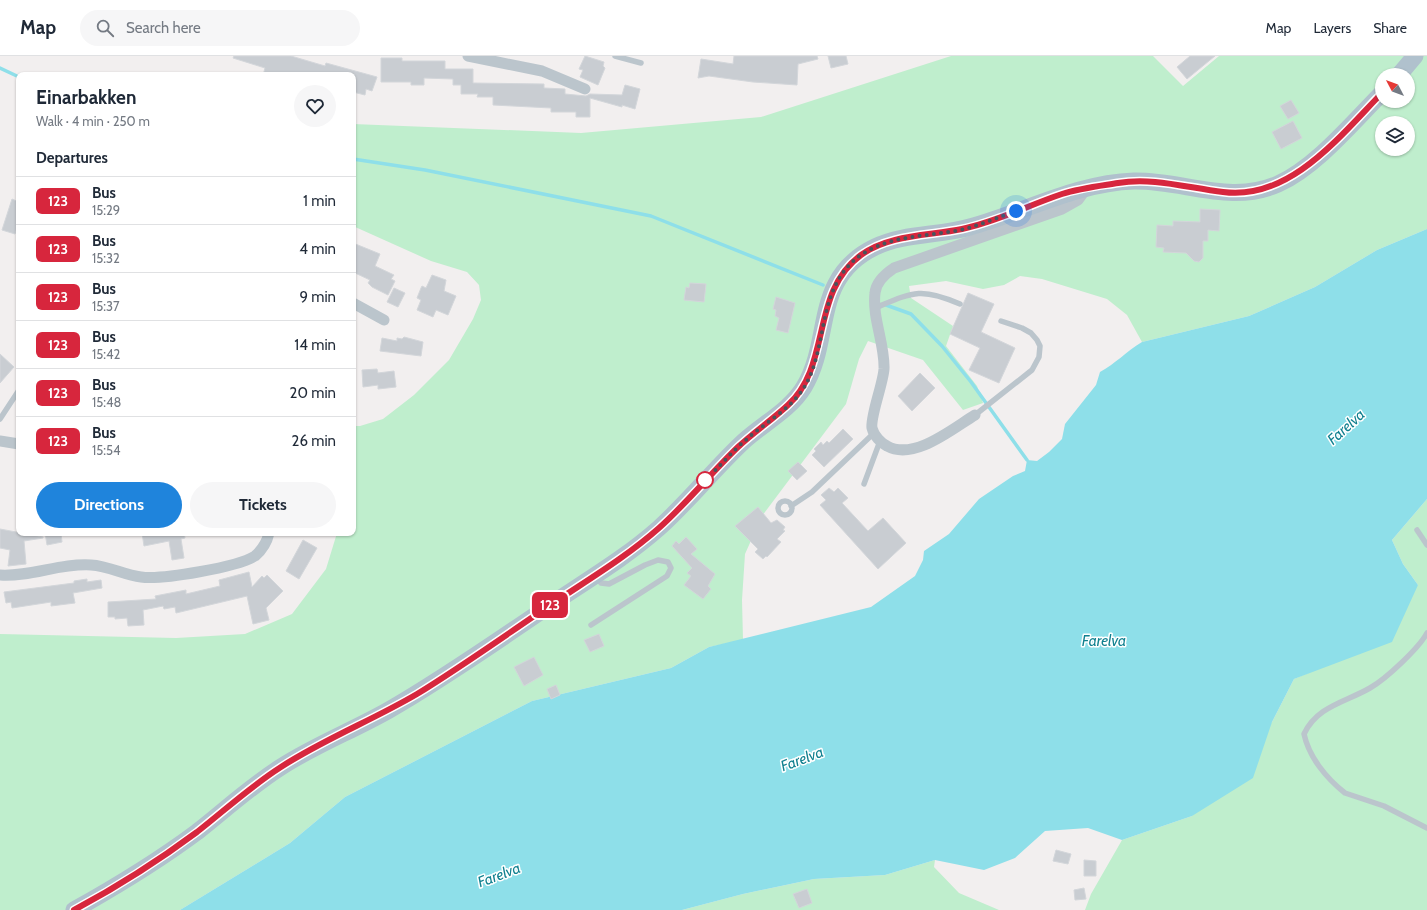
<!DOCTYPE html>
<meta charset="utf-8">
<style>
:root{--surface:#fff;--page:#f6f6f7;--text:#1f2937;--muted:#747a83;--line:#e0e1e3;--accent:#1f84dc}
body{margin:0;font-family:Cabin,sans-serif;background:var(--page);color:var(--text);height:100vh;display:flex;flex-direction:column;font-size:15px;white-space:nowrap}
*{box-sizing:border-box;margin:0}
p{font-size:13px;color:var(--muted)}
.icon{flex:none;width:22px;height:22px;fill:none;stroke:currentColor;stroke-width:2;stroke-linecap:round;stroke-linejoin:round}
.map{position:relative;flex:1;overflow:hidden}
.drawer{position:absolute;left:16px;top:16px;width:340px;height:464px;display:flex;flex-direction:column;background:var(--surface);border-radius:8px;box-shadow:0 1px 3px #0004}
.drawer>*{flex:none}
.badge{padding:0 8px;border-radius:6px;font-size:14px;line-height:26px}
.needle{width:26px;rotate:311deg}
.buttons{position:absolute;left:1375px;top:12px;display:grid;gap:8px}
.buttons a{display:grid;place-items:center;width:40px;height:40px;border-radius:50%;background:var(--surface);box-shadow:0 1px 3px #0004;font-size:20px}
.you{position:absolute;width:20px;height:20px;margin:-10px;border:3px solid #fff;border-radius:50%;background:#1a73e8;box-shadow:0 0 0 6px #1a73e833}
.map>.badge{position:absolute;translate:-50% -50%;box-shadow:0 0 0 2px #fff}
h2{padding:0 20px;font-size:15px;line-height:36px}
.round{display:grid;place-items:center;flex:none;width:42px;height:42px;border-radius:21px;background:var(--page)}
.head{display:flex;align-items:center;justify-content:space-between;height:68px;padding:0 20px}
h1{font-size:19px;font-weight:700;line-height:30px}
.cta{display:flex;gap:8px;margin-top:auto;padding:8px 20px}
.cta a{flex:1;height:46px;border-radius:24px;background:var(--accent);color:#fff;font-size:16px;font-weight:700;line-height:46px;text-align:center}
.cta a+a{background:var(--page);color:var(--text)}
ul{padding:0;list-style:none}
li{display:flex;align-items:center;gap:12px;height:48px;padding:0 20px;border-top:1px solid var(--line)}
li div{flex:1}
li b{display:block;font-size:15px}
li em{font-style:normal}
li .badge{min-width:44px;font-weight:700;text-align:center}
header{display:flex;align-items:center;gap:24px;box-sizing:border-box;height:56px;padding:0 20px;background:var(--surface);border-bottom:1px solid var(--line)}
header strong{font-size:19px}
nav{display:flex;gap:22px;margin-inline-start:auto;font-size:14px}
.search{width:280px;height:36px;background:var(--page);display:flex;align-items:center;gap:10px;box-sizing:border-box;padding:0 14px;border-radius:22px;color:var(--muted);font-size:15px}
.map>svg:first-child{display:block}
.green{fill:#bfeecd;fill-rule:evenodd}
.water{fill:#8edfe9}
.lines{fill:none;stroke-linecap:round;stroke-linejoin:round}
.stream{stroke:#8edfe9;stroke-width:3.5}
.building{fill:#c9cdd2;stroke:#d3d6da}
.service{stroke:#bbc5cc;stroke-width:5.5}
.minor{stroke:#bbc5cc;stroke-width:11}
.primary{stroke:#b0c1cd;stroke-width:17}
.line-casing{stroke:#fff;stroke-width:9}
.line{stroke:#d7263d;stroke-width:6}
.walk{stroke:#48545c;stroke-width:4;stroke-dasharray:0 7.2}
.stop-dot{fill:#fff;stroke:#d7263d;stroke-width:2}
.labels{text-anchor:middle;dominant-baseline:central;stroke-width:3;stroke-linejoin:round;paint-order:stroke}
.water-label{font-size:15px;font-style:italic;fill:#118190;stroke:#fff}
</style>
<header>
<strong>Map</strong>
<div class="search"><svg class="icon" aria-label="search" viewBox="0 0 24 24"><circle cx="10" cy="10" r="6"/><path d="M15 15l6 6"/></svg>Search here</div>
<nav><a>Map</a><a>Layers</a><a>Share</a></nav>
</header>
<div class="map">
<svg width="1427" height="854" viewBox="0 0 1427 854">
<rect width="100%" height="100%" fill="#f2efef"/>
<path class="green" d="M 951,0 L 1153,0 L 1183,30 L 1219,0 L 1427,0 L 1427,173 L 1377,194 L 1315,231 L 1249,260 L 1142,286 L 1127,259 L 1107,243 L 1042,223 L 1020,220 L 1004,229 L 983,233 L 946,225 L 909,230 L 911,242 L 953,270 L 946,290 L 977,330 L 983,347 L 963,354 L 923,304 L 868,285 L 859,303 L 846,348 L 762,460 L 745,498 L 742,544 L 743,584 L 709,591 L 671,612 L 532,645 L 345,741 L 290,787 L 180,854 L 0,854 L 0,578 L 176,582 L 245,578 L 292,558 L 326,513 L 337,477 L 353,477 L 353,370 L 360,370 L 383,363 L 414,339 L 449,304 L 473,263 L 481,244 L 479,229 L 467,216 L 431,205 L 353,170 L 353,68 L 581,77 L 761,61 ZM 1382,19 L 1408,19 L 1408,45 L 1382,45 ZM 1382,67 L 1408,67 L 1408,93 L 1382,93 Z
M 1427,443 L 1427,854 L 1085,854 L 1091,838 L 1122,784 L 1192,760 L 1272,666 L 1294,623 L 1339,604 L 1418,529 L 1403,508 L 1392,484 Z
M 935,804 L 934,811 L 959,837 L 999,854 L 682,854 L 743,838 L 814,823 L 885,819 Z"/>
<path class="water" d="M 1427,173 L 1427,443 L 1392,484 L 1403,508 L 1418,529 L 1392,586 L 1294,623 L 1272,666 L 1253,722 L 1192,760 L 1122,784 L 1088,772 L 1045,775 L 1015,802 L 984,814 L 935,804 L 885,819 L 814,823 L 743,838 L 682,854 L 180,854 L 290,787 L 345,741 L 532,645 L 671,612 L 709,591 L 871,551 L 915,520 L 923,504 L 924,495 L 949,478 L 979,443 L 1013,420 L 1025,415 L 1027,404 L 1037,405 L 1049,396 L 1062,383 L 1065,368 L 1096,329 L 1100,316 C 1115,308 1127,295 1142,286 L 1249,260 L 1315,231 L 1377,194 Z"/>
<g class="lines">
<path class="stream" d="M 0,12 L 19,21
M 353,103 L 425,114 L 651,160 L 823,229
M 886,249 L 911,258 L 942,290 L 971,326 L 1027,404"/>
</g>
<path class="building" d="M 234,0 L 291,0 L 325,10 L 326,7 L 377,21 L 372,35 L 366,33 L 365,39 L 353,36 L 353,19 L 263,19 L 265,12 L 233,2 Z
M 585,0 L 604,6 L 603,10 L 605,12 L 598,29 L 580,21 L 583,14 L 579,13 Z
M 734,0 L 817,0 L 818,3 L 798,8 L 797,29 L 753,26 L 709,20 L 698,22 L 701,3 L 733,8 Z
M 828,0 L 846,0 L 848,8 L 831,12 Z
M 1190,0 L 1215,0 L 1187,23 L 1177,11 Z
M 381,2 L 402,2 L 402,5 L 445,5 L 445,13 L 473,13 L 473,27 L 544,28 L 544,32 L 565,33 L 565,38 L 586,40 L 590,38 L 622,39 L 625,29 L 640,33 L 635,53 L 622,49 L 622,51 L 590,42 L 590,61 L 576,61 L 576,56 L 551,56 L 551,52 L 493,49 L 493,41 L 477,41 L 478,38 L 461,38 L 461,29 L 453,29 L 453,23 L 424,22 L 424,29 L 411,29 L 411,26 L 381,26 Z
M 1291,44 L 1299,57 L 1288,63 L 1280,50 Z
M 1293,65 L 1302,82 L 1281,93 L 1272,76 Z
M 12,143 L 19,146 L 19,165 L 15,178 L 2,174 Z
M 1200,153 L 1220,154 L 1219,175 L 1208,174 L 1208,185 L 1203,185 L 1203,202 L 1199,206 L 1194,205 L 1186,197 L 1163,196 L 1164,192 L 1156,191 L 1157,169 L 1173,170 L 1173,165 L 1200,166 Z
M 353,187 L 380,198 L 375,210 L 394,219 L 391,223 L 395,225 L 388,239 L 372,231 L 368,227 L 370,224 L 353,216 Z
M 432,219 L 446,224 L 444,235 L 456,240 L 448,259 L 436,254 L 433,261 L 417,254 L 421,244 L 417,242 L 421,232 L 422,230 L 426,232 Z
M 690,227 L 706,228 L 704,246 L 684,244 L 686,231 L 689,232 Z
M 394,232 L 405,237 L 398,251 L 387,246 Z
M 968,237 L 994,248 L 981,276 L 1015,292 L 999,327 L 969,314 L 980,292 L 950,278 Z
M 776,241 L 795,247 L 788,277 L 776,274 L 779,262 L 775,260 L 776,254 L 773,253 Z
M 404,281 L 423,286 L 421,300 L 380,295 L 382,282 L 397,285 L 397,282 L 402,283 Z
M 0,298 L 14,311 L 0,327 Z
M 377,313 L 378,317 L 394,315 L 396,331 L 378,333 L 378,329 L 363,331 L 362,314 Z
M 920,317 L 935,332 L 912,355 L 898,340 Z
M 843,373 L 853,383 L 824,411 L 812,399 L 816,395 L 814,393 L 821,386 L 823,389 L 827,385 L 829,387 Z
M 798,406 L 807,415 L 797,424 L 788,415 Z
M 829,432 L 834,436 L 838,432 L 848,442 L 842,447 L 868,475 L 883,462 L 906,487 L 878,513 L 820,449 L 826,444 L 821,439 Z
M 758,451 L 771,467 L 777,464 L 785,471 L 783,474 L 785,475 L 777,483 L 781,486 L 767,501 L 766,500 L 763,503 L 755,496 L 758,493 L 735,470 Z
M 0,473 L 43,481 L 43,482 L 24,485 L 26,508 L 8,510 L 10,494 L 0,492 Z
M 45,477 L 61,477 L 62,486 L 47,489 Z
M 142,477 L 184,477 L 185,482 L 181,483 L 184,502 L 172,504 L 169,485 L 144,490 Z
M 686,481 L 697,493 L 691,498 L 715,518 L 708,530 L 711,533 L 703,543 L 684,529 L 691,520 L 687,517 L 692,512 L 672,490 L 676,485 L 679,488 Z
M 303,484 L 317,492 L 299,523 L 286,515 Z
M 249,516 L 252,531 L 262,520 L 264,522 L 267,519 L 283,535 L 266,552 L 269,564 L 253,568 L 247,540 L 176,557 L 175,551 L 164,553 L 163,550 L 143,554 L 144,569 L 128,570 L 127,562 L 115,563 L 115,561 L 108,561 L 108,546 L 156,543 L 155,540 L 186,534 L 186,538 L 220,530 L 219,524 Z
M 87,523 L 87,526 L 101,524 L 102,532 L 73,537 L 75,547 L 51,550 L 51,546 L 12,552 L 11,546 L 6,547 L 4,536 L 74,527 L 74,525 Z
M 599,578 L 604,590 L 590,596 L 584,584 Z
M 534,601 L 543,619 L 524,630 L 514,611 Z
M 556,629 L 560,639 L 551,643 L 547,633 Z
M 1056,794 L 1071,798 L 1068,808 L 1053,805 Z
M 1084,804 L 1096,805 L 1096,820 L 1084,820 Z
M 1084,832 L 1086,843 L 1075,844 L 1074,834 Z
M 807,833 L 812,847 L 799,852 L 793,838 Z"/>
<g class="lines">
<path class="service" d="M 615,0 L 641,7
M 875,252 C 913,236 921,231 960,248
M 975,359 L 1032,314 L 1039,301 L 1040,290 L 1037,284 L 1031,277 L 1022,272 L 1001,265
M 0,363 L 19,334
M 864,428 L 880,385
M778 452a7 7 0 1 1 14 0a7 7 0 1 1-14 0Z
M 791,450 L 812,436 L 874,377
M 1417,474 L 1427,489
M 591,569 L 667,520 L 671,512 L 668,506 L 658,504 L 645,509 L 609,528 L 601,527 L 597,522
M 1427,577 C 1419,592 1386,623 1370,632 C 1346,646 1317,650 1304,678 C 1309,701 1326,722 1345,737 L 1384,750 L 1427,772"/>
<path class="minor" d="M 468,0 L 542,15 L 585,33
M 353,247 L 384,264
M 975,359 C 952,373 914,405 887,390 C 881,387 874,380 872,372 C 870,361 883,328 884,313 C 885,288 872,262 875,237 C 876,226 885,218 894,212 L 1062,153 L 1078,144 L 1086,133
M 0,385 L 19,388
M 0,519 C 31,521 60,507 91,509 C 109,510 124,519 141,521 C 162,524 238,511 255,500 C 262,494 267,486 269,477"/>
<path class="primary" d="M 1399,19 L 1415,0
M 74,854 C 117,830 158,805 197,776 C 225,754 251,730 281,711 C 315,689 354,674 389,654 C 443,623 494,587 546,552 C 584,526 624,503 659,472 C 689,445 714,413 744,385 C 764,367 790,354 804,331 C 833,283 811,222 875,191 C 904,177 939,180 970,171 C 1025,156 1076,127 1134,125 C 1183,124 1231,149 1278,128 C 1316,111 1353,66 1382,37"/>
</g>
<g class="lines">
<g class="line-casing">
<path id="line" d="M 74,854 C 117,831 158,805 197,776 C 225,754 251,730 281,711 C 324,683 373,664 417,638 C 461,611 503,581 546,552 C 584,526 624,503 659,472 C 687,447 711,417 738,391 C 754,376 772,364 788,349 C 832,309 810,236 861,199 C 890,178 929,180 962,173 C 996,166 1029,149 1062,138 C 1080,132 1099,130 1118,127 C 1153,121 1188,132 1223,136 C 1290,145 1340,80 1382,37"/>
</g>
<use href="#line" class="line"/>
<path class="walk" d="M 705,424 C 718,413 732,395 747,383 C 766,366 792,352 805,330 C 829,289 816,230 861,199 C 892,178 929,181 965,173 C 982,168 999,161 1016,155"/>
</g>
<circle class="stop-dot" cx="705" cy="424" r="8"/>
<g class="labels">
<g class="water-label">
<text transform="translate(1346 371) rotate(-42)">Farelva</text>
<text x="1104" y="585">Farelva</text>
<text transform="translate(802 703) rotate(-21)">Farelva</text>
<text transform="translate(499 819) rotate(-21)">Farelva</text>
</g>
</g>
</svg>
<div class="buttons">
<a><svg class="needle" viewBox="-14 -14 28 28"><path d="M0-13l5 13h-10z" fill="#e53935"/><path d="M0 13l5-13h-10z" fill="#747a83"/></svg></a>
<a><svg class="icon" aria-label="layers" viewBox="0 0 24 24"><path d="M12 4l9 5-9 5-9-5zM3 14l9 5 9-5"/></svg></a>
</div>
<div class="you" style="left:1016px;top:155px"></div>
<b class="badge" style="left:550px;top:549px;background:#d7263d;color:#fff">123</b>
<section class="drawer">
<div class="head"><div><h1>Einarbakken</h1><p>Walk · 4 min · 250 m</p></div><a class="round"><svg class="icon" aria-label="heart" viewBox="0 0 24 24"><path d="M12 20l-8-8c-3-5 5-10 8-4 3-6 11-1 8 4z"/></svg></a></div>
<h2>Departures</h2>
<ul>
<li><span class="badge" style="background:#d7263d;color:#fff">123</span><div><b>Bus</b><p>15:29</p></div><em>1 min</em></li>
<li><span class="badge" style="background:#d7263d;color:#fff">123</span><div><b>Bus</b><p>15:32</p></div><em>4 min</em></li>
<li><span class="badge" style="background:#d7263d;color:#fff">123</span><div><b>Bus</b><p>15:37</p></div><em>9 min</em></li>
<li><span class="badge" style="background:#d7263d;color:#fff">123</span><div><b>Bus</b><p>15:42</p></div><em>14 min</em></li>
<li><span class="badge" style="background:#d7263d;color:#fff">123</span><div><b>Bus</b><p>15:48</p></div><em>20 min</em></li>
<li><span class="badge" style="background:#d7263d;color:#fff">123</span><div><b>Bus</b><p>15:54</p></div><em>26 min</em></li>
</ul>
<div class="cta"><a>Directions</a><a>Tickets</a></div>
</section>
</div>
